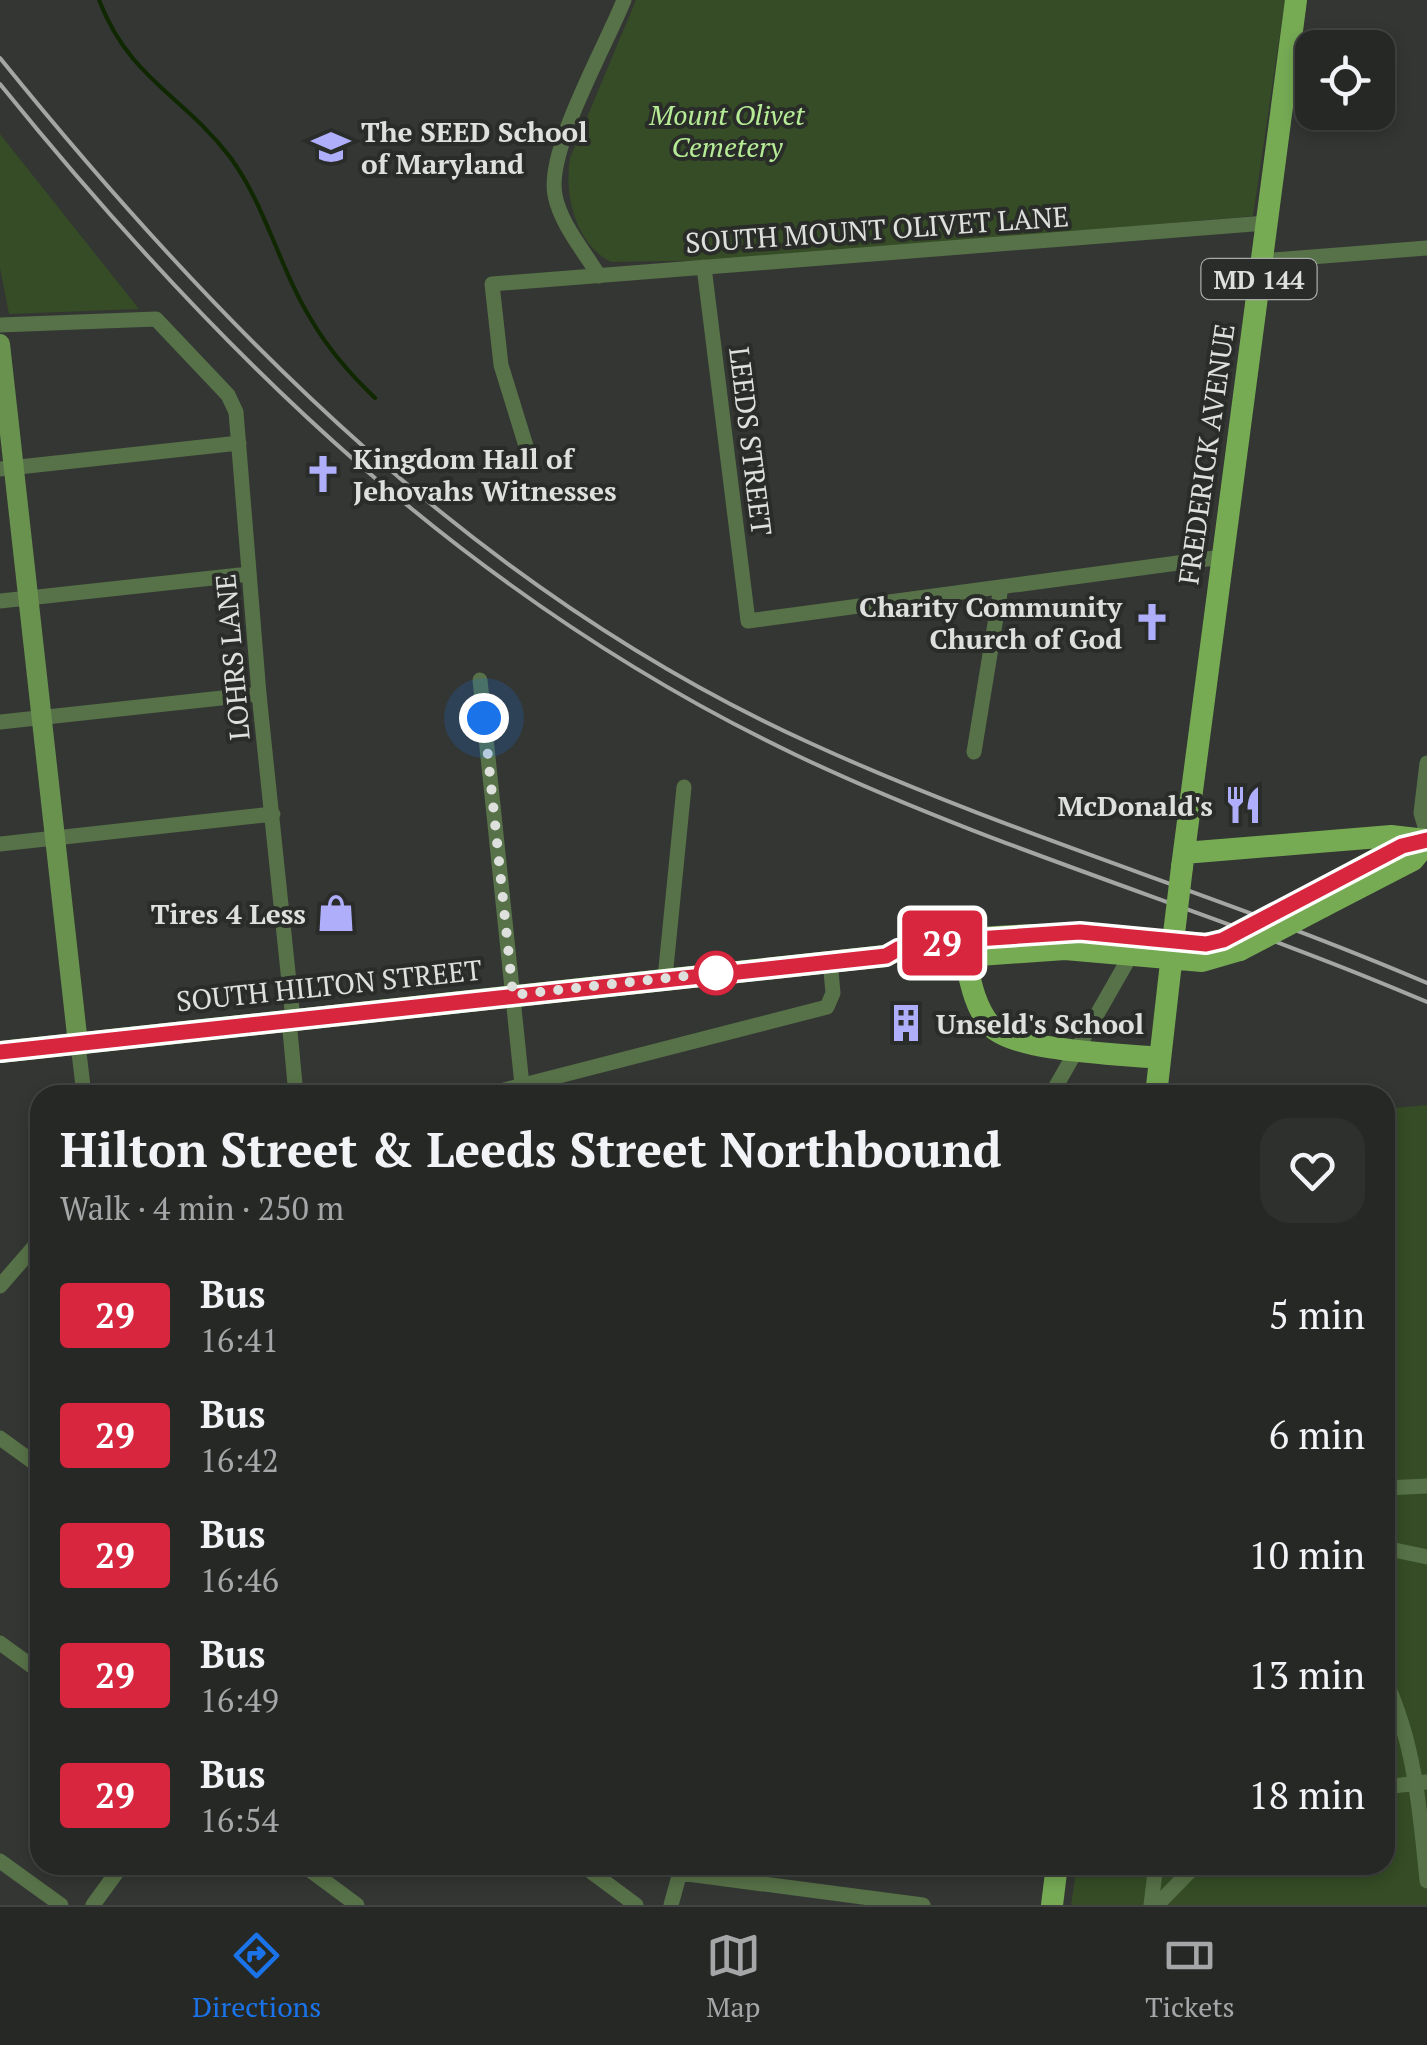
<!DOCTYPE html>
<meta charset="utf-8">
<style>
:root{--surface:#262826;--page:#2e302e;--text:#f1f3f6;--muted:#a4a6a7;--line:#424443;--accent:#1a73e8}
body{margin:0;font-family:"PT Serif",serif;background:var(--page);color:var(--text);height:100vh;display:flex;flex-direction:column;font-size:38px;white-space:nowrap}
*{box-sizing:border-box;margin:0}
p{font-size:32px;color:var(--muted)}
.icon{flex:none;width:55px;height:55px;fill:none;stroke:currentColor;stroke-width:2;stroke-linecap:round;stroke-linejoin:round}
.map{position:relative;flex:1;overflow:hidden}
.drawer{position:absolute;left:30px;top:1085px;width:1365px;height:790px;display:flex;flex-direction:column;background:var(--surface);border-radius:30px;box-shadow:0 5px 15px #0003,0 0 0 2px var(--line)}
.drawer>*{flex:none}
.badge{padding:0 20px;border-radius:8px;font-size:35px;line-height:65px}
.buttons{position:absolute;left:1295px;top:30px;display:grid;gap:20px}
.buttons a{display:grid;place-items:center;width:100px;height:100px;border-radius:20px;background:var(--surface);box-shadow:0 5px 15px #0003,0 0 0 2px var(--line);font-size:50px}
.you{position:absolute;width:50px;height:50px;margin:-25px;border:8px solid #fff;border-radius:50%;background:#1a73e8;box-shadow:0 0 0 15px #1a73e833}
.map>.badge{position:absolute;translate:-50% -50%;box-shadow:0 0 0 5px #fff}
.round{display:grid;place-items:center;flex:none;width:105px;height:105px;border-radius:30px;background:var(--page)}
.overview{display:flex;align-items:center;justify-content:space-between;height:170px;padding:0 30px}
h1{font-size:48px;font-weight:700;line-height:75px}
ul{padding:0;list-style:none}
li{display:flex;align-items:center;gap:30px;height:120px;padding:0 30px}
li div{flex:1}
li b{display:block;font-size:38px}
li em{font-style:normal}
li .badge{min-width:110px;font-weight:700;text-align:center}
.dock{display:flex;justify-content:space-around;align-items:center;height:140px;border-top:2px solid var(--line);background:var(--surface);font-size:28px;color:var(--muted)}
.dock a{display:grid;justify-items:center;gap:5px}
.dock .current{color:var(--accent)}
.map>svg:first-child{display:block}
.green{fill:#354c26}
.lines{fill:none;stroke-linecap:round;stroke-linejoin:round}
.stream{stroke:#0f2800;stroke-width:4}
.street{stroke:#577148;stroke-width:15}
.secondary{stroke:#69924f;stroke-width:20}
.primary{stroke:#76ab54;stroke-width:22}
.rail{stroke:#a4a6a3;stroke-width:4}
.primary-bridge{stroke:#76ab54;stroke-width:22}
.line-casing{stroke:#fff;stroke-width:22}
.line{stroke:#d7263d;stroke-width:15}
.walk{stroke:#dee0dd;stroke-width:10;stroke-dasharray:0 18}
.stop-dot{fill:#fff;stroke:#d7263d;stroke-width:5}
.labels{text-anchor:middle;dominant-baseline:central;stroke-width:8;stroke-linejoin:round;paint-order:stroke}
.shield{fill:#292c28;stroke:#a8aaa7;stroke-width:2.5}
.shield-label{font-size:25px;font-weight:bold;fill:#dee0dd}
.park-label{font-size:28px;font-style:italic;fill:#b6ec96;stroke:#292c28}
.poi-label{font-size:28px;font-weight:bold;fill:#dee0dd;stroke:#292c28;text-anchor:start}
.street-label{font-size:28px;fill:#dee0dd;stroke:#292c28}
</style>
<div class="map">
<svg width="1427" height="1905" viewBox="0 0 1427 1905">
<rect width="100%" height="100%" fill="#333632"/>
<path class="green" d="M 636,0 L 1285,0 L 1253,216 L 735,260 L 611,262 C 575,244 564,194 570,158 Z
M 0,134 L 139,309 L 9,314 L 0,268 Z
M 1427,1105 L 1427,1905 L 1071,1905 L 1077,1865 L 1385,1865 L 1385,1188 L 1394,1108 Z"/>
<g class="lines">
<path class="stream" d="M 99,0 C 130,80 183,95 230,157 C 266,206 280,270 312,321 C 329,350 351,375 375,398"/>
<path class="street" d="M 1261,261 L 1427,248
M 704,267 L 748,621 L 1222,557
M 599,276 C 584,251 560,223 555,195 C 546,150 606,46 624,0
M 0,325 L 156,319 L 228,395 L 236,412 L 259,694 L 293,1020
M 526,446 L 501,365 L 492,284 L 1266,223
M 0,469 L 239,443
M 0,601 L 249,574
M 480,680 L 522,1085
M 0,722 L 259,694
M 974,752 L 1001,587
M 1427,763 L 1421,813 L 1427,833
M 0,844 L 273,814
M 665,978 L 684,787
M 289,1020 L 296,1095
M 78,1044 L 84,1095
M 485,1095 L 827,1007 L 833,993 L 830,960
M 1051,1095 L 1132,953
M 0,1286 L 40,1240
M 0,1438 L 40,1467
M 1385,1488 L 1427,1486
M 1385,1548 L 1427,1557
M 0,1643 L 40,1672
M 1385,1680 C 1415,1744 1420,1811 1427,1881
M 1385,1787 L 1426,1782
M 0,1861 L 61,1905
M 303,1865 L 357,1905
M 582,1865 L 636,1905
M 680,1873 L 923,1905
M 93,1905 L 122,1865
M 671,1905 L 682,1865
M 1151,1905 L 1156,1865
M 1157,1905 L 1196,1865"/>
<path class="secondary" d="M 0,344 L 78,1044"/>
<path class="primary" d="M 1184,853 L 1391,836 L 1427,840
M 1182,867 L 1296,0
M 1306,898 L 1402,845 L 1419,842
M 1324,906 L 1413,860 L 1427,843
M 962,945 C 969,972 972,1004 991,1026 C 1014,1052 1124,1054 1160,1058
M 923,959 L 1065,949 L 1202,961 L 1240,950
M 0,1052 L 885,956 C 904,946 924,945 945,942 C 1040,929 1112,937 1206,944 L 1223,940
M 1156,1095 L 1173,945
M 1052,1905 L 1057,1865"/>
<path class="rail" d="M 0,58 C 224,335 481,594 810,743 C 1011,835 1224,896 1427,983
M 0,84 C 224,361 471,600 796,755 C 1000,852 1220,913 1427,1002"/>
<path class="primary-bridge" d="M 1223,940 L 1306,898
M 1173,942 L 1182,867
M 1240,950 L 1324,906"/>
</g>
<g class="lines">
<g class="line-casing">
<path id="line" d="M 0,1052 L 886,956 L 898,949 L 961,940 L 1080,932 L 1206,944 L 1223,940 L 1402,846 L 1427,840"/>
</g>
<use href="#line" class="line"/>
<path class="walk" d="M 484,718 L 513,995 L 731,971 L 716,973"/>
</g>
<defs>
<g id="school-bare" transform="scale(3)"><path d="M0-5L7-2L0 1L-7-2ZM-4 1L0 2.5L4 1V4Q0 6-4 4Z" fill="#afaefa" stroke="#292c28" stroke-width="2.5" paint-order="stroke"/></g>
<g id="church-bare" transform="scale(3)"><path d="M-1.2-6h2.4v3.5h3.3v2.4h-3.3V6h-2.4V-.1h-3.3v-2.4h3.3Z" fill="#afaefa" stroke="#292c28" stroke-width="2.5" paint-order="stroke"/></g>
<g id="restaurant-bare" transform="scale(3)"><path d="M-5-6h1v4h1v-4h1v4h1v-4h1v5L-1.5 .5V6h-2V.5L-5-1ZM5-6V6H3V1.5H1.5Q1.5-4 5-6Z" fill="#afaefa" stroke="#292c28" stroke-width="2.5" paint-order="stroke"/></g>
<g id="shop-bare" transform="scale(3)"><path d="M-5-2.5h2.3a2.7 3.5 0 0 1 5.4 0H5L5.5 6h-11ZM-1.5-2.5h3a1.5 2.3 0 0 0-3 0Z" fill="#afaefa" stroke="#292c28" stroke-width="2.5" paint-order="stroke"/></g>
<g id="building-bare" transform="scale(3)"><path d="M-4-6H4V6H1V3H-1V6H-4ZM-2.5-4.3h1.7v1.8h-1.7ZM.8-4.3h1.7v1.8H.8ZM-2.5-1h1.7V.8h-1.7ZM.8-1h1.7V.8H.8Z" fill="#afaefa" stroke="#292c28" stroke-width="2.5" paint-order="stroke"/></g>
</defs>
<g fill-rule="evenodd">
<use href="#school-bare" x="331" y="147"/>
<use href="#church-bare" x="323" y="474"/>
<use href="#church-bare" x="1152" y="622"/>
<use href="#restaurant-bare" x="1243" y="805"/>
<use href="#shop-bare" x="336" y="913"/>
<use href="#building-bare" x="906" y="1023"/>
</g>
<circle class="stop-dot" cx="716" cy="973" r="20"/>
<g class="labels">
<rect class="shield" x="1201.5" y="259" width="115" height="40" rx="8"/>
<g class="shield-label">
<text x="1259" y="279">MD 144</text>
</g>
<g class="park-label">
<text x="727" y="114">Mount Olivet<tspan x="727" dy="32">Cemetery</tspan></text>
</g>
<g class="poi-label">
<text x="361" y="131">The SEED School<tspan x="361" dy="32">of Maryland</tspan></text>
<text x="353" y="458">Kingdom Hall of<tspan x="353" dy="32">Jehovahs Witnesses</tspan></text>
<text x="1122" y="606" text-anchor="end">Charity Community<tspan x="1122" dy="32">Church of God</tspan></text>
<text x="1213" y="805" text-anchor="end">McDonald's</text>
<text x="306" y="913" text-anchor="end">Tires 4 Less</text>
<text x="936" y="1023">Unseld's School</text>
</g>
<g class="street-label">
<text transform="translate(877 229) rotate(-4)">SOUTH MOUNT OLIVET LANE</text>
<text transform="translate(751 441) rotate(83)">LEEDS STREET</text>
<text transform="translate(1206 454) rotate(-82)">FREDERICK AVENUE</text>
<text transform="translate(232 657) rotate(-95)">LOHRS LANE</text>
<text transform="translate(329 985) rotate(-6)">SOUTH HILTON STREET</text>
</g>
</g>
</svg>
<div class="buttons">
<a><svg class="icon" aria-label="locate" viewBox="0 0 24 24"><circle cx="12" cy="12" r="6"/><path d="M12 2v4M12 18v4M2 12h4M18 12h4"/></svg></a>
</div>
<div class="you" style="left:484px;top:718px"></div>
<b class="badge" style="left:942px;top:943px;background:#d7263d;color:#fff">29</b>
<section class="drawer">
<div class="overview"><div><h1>Hilton Street &amp; Leeds Street Northbound</h1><p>Walk · 4 min · 250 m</p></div><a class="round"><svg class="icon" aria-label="heart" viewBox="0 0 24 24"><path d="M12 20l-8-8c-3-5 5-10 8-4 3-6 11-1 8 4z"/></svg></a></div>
<ul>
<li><span class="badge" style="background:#d7263d;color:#fff">29</span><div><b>Bus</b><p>16:41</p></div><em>5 min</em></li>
<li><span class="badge" style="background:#d7263d;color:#fff">29</span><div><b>Bus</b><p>16:42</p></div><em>6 min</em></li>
<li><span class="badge" style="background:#d7263d;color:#fff">29</span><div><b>Bus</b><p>16:46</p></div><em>10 min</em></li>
<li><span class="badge" style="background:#d7263d;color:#fff">29</span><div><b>Bus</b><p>16:49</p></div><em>13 min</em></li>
<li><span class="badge" style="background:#d7263d;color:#fff">29</span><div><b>Bus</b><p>16:54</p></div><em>18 min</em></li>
</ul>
</section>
</div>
<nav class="dock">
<a class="current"><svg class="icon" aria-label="directions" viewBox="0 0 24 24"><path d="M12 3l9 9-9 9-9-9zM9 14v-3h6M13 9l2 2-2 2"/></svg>Directions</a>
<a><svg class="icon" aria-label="map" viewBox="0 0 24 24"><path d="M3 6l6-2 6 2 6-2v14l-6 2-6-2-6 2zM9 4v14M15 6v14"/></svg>Map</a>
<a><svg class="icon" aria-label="tickets" viewBox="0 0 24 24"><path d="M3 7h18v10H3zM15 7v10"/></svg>Tickets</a>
</nav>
